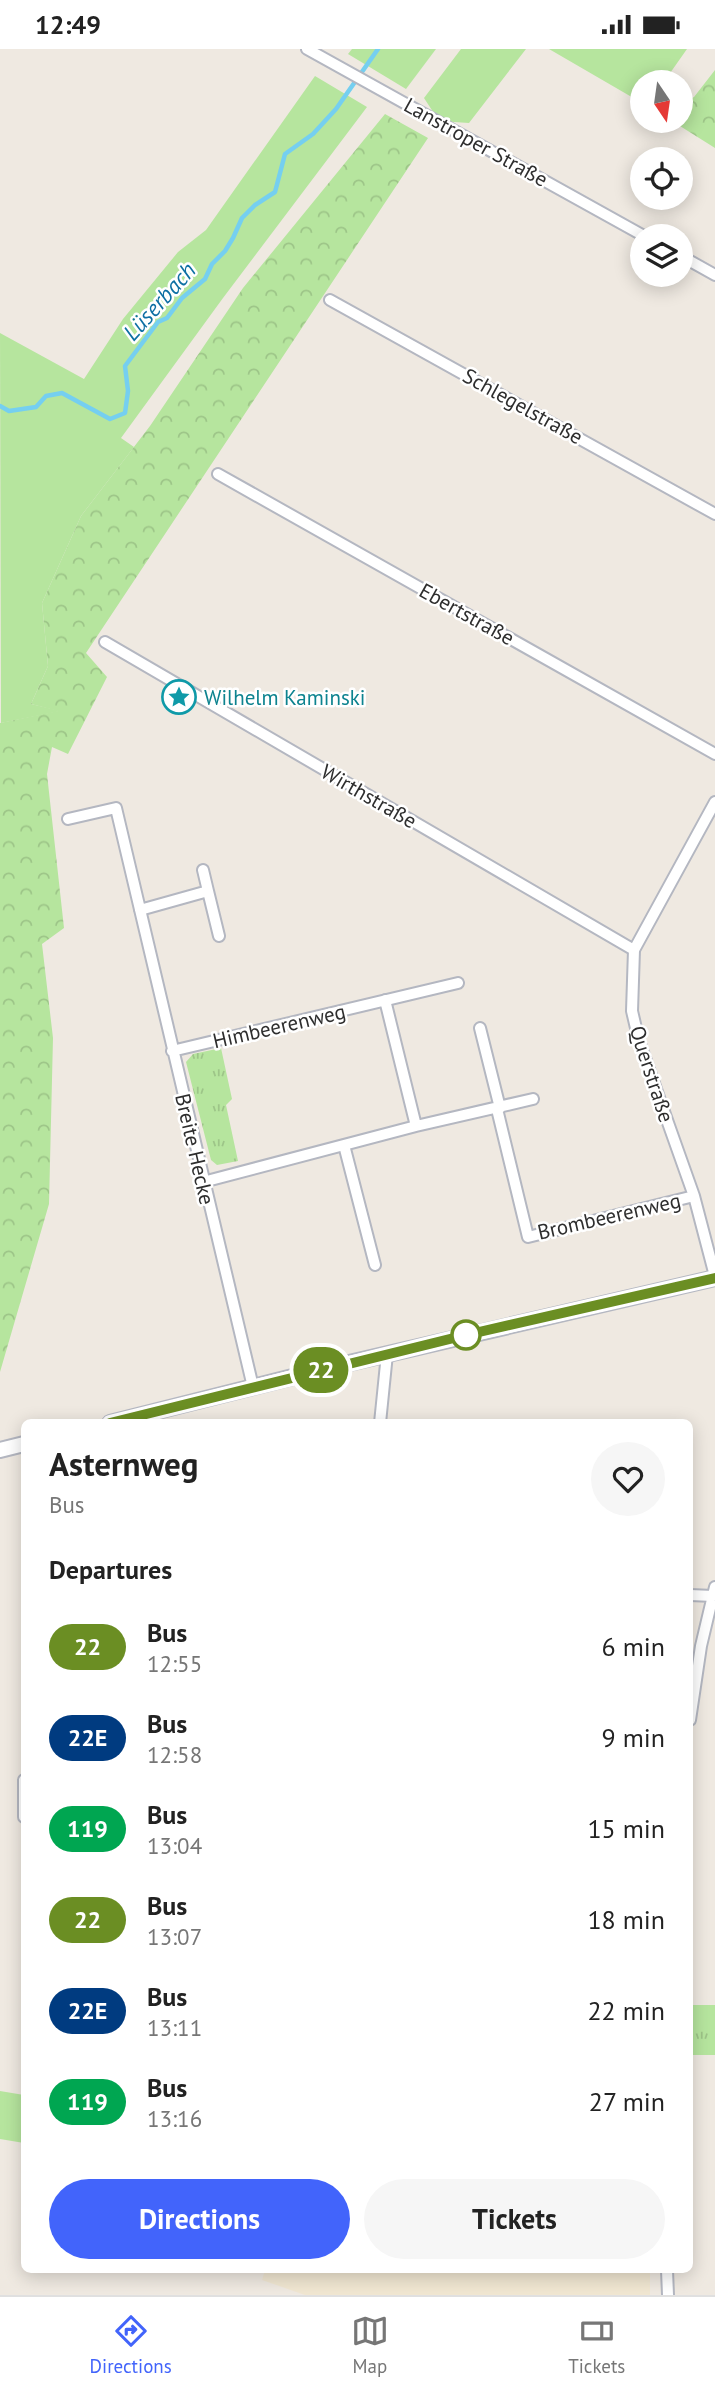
<!DOCTYPE html>
<meta charset="utf-8">
<style>
:root{--surface:#fff;--page:#f6f6f6;--text:#222;--muted:#767676;--line:#e0e0e0;--accent:#4264fb}
body{margin:0;font-family:"PT Sans",sans-serif;background:var(--page);color:var(--text);height:100vh;display:flex;flex-direction:column;font-size:26px;white-space:nowrap}
*{box-sizing:border-box;margin:0}
p{font-size:23px;color:var(--muted)}
.icon{flex:none;width:38px;height:38px;fill:none;stroke:currentColor;stroke-width:2;stroke-linecap:round;stroke-linejoin:round}
.map{position:relative;flex:1;overflow:hidden}
.details{position:absolute;left:21px;top:1370px;width:672px;height:854px;display:flex;flex-direction:column;background:var(--surface);border-radius:10px;box-shadow:0 4px 18px #0003}
.details>*{flex:none}
.badge{padding:0 14px;border-radius:23px;font-size:24px;line-height:46px}
.needle{width:46px;rotate:167deg}
.controls{position:absolute;left:630px;top:21px;display:grid;gap:14px}
.controls a{display:grid;place-items:center;width:63px;height:63px;border-radius:50%;background:var(--surface);box-shadow:0 4px 18px #0003;font-size:35px}
.map>.badge{position:absolute;translate:-50% -50%;box-shadow:0 0 0 4px #fff}
h2{padding:0 28px;font-size:26px;line-height:63px}
.round{display:grid;place-items:center;flex:none;width:74px;height:74px;border-radius:37px;background:var(--page)}
.overview{display:flex;align-items:center;justify-content:space-between;height:119px;padding:0 28px}
h1{font-size:33px;font-weight:600;line-height:52px}
.cta{display:flex;gap:14px;margin-top:auto;padding:14px 28px}
.cta a{flex:1;height:80px;border-radius:42px;background:var(--accent);color:#fff;font-size:28px;font-weight:600;line-height:80px;text-align:center}
.cta a+a{background:var(--page);color:var(--text)}
ul{padding:0;list-style:none}
li{display:flex;align-items:center;gap:21px;height:91px;padding:0 28px}
li div{flex:1}
li b{display:block;font-size:26px}
li em{font-style:normal}
li .badge{min-width:77px;font-weight:700;text-align:center}
.status{display:flex;justify-content:space-between;align-items:center;height:49px;padding:0 35px;background:var(--surface);direction:ltr}
.status svg{height:19px;fill:currentColor}
.tabs{display:flex;justify-content:space-around;align-items:center;height:98px;border-top:2px solid var(--line);background:var(--surface);font-size:19px;color:var(--muted)}
.tabs a{display:grid;justify-items:center;gap:4px}
.tabs .current{color:var(--accent)}
.map>svg:first-child{display:block}
.education{fill:#f0e6d1}
.grass{fill:#b6e59e}
.forest{fill:url(#forest-crowns)}
.park{fill:url(#park-tufts)}
.lines{fill:none;stroke-linecap:round;stroke-linejoin:round}
.stream{stroke:#75cff0;stroke-width:4.5}
.minor-casing{stroke:#b4b7c1;stroke-width:14}
.tertiary-casing{stroke:#b4b7c1;stroke-width:18}
.minor{stroke:#fff;stroke-width:10}
.tertiary{stroke:#fff;stroke-width:14}
.line-casing{stroke:#fff;stroke-width:16}
.line{stroke:#6b8e23;stroke-width:10}
.stop-dot{fill:#fff;stroke:#6b8e23;stroke-width:3.5}
.labels{text-anchor:middle;dominant-baseline:central;stroke-width:5;stroke-linejoin:round;paint-order:stroke}
.street-label{font-size:21px;fill:#2e2e2e;stroke:#fff}
.culture-label{font-size:21px;fill:#0d838f;stroke:#fff;text-anchor:start}
.water-label{font-size:23px;font-style:italic;fill:#0d6fa3;stroke:#fff}
</style>
<div class="status"><b>12:49</b><svg viewBox="0 0 49 12"><path d="M0 12V9h3v3zM5 12V6h3v6zM10 12V3h3v9zM15 12V0h3v12zM26 1h20v11H26zM47 4h2v5h-2z"/></svg></div>
<div class="map">
<svg width="715" height="2246" viewBox="0 0 715 2246">
<defs>
<pattern id="forest-crowns" width="20" height="18" patternUnits="userSpaceOnUse" patternTransform="scale(1.75)"><rect width="20" height="18" fill="#b6e59e"/><path d="M2 6a3 3 0 1 1 6 0M12 15a3 3 0 1 1 6 0" fill="none" stroke="#9dc588"/></pattern>
<pattern id="park-tufts" width="24" height="20" patternUnits="userSpaceOnUse" patternTransform="scale(1.75)"><rect width="24" height="20" fill="#b6e59e"/><path d="M3 7l-1-3M5 7V3M7 7l1-3M15 17l-1-3M17 17v-4M19 17l1-3" fill="none" stroke="#9dc588"/></pattern>
</defs>
<rect width="100%" height="100%" fill="#efe9e1"/>
<path class="education" d="M 265,2221 L 650,2221 L 650,2246 L 305,2246 L 262,2231 Z"/>
<path class="grass" d="M 352,0 L 436,0 L 406,40 L 348,5 Z
M 461,0 L 526,0 L 469,74 L 439,72 L 424,49 Z
M 549,0 L 687,0 L 668,27 L 675,33 L 642,33 L 642,54 Z
M 315,27 L 367,58 L 223,249 L 121,389 L 134,398 L 81,467 L 42,554 L 48,617 L 31,655 L 61,662 L 1,674 L 0,284 L 84,330 L 123,270 L 178,203 L 206,181 Z
M 0,2042 L 24,2046 L 24,2094 L 0,2090 Z"/>
<path class="forest" d="M 715,21 L 715,99 L 672,72 L 681,72 L 681,55 L 694,48 Z
M 385,65 L 428,89 L 86,604 L 107,628 L 68,705 L 52,698 L 47,725 L 64,879 L 42,895 L 53,989 L 49,1155 L 0,1323 L 0,674 L 58,662 L 31,655 L 48,617 L 42,554 L 81,467 L 150,377 L 243,239 Z"/>
<path class="park" d="M 221,999 L 232,1050 L 226,1056 L 238,1112 L 217,1116 L 211,1111 L 186,1013 L 193,1005 Z
M 690,1956 L 715,1956 L 715,2006 L 690,2006 Z"/>
<g class="lines">
<path class="stream" d="M 0,357 L 9,362 L 36,358 L 46,347 L 62,344 L 110,370 L 125,364 L 128,342 L 125,317 L 158,273 L 167,269 L 182,249 L 205,230 L 212,215 L 225,202 L 233,189 L 242,169 L 255,156 L 275,143 L 285,105 L 313,85 L 336,60 L 378,0"/>
<g class="minor-casing">
<path id="minor" d="M 307,0 L 644,187
M 681,207 L 715,226
M 330,251 L 715,465
M 218,425 L 715,705
M 105,593 L 634,901
M 715,753 L 634,901 L 632,962 L 639,992 L 694,1147 L 715,1227
M 68,770 L 116,759 L 253,1338
M 208,842 L 219,887
M 140,861 L 208,842 L 203,821
M 385,951 L 416,1077
M 480,979 L 500,1059
M 172,1002 L 458,934
M 497,1060 L 528,1188 L 694,1147
M 344,1096 L 375,1216
M 203,1133 L 416,1077 L 533,1050
M 380,1374 L 387,1305
M 690,1546 L 713,1547
M 690,1671 L 701,1597 L 715,1538
M 24,1731 L 24,1768
M 667,2221 L 668,2246"/>
</g>
<g class="tertiary-casing">
<path id="tertiary" d="M 110,1374 L 332,1318 L 715,1229
M 0,1401 L 24,1395"/>
</g>
<use href="#minor" class="minor"/>
<use href="#tertiary" class="tertiary"/>
</g>
<g class="lines">
<g class="line-casing">
<path id="line" d="M 110,1374 L 466,1286 L 715,1229"/>
</g>
<use href="#line" class="line"/>
</g>
<defs>
<g id="sight-ring" transform="scale(1.75)"><circle r="9.5" fill="#fff" stroke="#0f9aa8" stroke-width="1.5"/><path d="M0-6L1.8-2.2L6-1.7L2.9 1.2L3.7 5.4L0 3.3L-3.7 5.4L-2.9 1.2L-6-1.7L-1.8-2.2Z" fill="#0f9aa8"/></g>
</defs>
<g fill-rule="evenodd">
<use href="#sight-ring" x="179" y="648"/>
</g>
<circle class="stop-dot" cx="466" cy="1286" r="14"/>
<g class="labels">
<g class="street-label">
<text transform="translate(476 93) rotate(29)">Lanstroper Straße</text>
<text transform="translate(523 357) rotate(29)">Schlegelstraße</text>
<text transform="translate(467 565) rotate(29)">Ebertstraße</text>
<text transform="translate(369 747) rotate(30)">Wirthstraße</text>
<text transform="translate(279 977) rotate(-13)">Himbeerenweg</text>
<text transform="translate(652 1025) rotate(72)">Querstraße</text>
<text transform="translate(195 1100) rotate(77)">Breite Hecke</text>
<text transform="translate(609 1167) rotate(-13)">Brombeerenweg</text>
</g>
<g class="culture-label">
<text x="204" y="648">Wilhelm Kaminski</text>
</g>
<g class="water-label">
<text transform="translate(159 252) rotate(-48)">Lüserbach</text>
</g>
</g>
</svg>
<div class="controls">
<a><svg class="needle" viewBox="-14 -14 28 28"><path d="M0-13l5 13h-10z" fill="#e53935"/><path d="M0 13l5-13h-10z" fill="#767676"/></svg></a>
<a><svg class="icon" aria-label="locate" viewBox="0 0 24 24"><circle cx="12" cy="12" r="6"/><path d="M12 2v4M12 18v4M2 12h4M18 12h4"/></svg></a>
<a><svg class="icon" aria-label="layers" viewBox="0 0 24 24"><path d="M12 4l9 5-9 5-9-5zM3 14l9 5 9-5"/></svg></a>
</div>
<b class="badge" style="left:321px;top:1321px;background:#6b8e23;color:#fff">22</b>
<section class="details">
<div class="overview"><div><h1>Asternweg</h1><p>Bus</p></div><a class="round"><svg class="icon" aria-label="heart" viewBox="0 0 24 24"><path d="M12 20l-8-8c-3-5 5-10 8-4 3-6 11-1 8 4z"/></svg></a></div>
<h2>Departures</h2>
<ul>
<li><span class="badge" style="background:#6b8e23;color:#fff">22</span><div><b>Bus</b><p>12:55</p></div><em>6 min</em></li>
<li><span class="badge" style="background:#003b80;color:#fff">22E</span><div><b>Bus</b><p>12:58</p></div><em>9 min</em></li>
<li><span class="badge" style="background:#00a651;color:#fff">119</span><div><b>Bus</b><p>13:04</p></div><em>15 min</em></li>
<li><span class="badge" style="background:#6b8e23;color:#fff">22</span><div><b>Bus</b><p>13:07</p></div><em>18 min</em></li>
<li><span class="badge" style="background:#003b80;color:#fff">22E</span><div><b>Bus</b><p>13:11</p></div><em>22 min</em></li>
<li><span class="badge" style="background:#00a651;color:#fff">119</span><div><b>Bus</b><p>13:16</p></div><em>27 min</em></li>
</ul>
<div class="cta"><a>Directions</a><a>Tickets</a></div>
</section>
</div>
<nav class="tabs">
<a class="current"><svg class="icon" aria-label="directions" viewBox="0 0 24 24"><path d="M12 3l9 9-9 9-9-9zM9 14v-3h6M13 9l2 2-2 2"/></svg>Directions</a>
<a><svg class="icon" aria-label="map" viewBox="0 0 24 24"><path d="M3 6l6-2 6 2 6-2v14l-6 2-6-2-6 2zM9 4v14M15 6v14"/></svg>Map</a>
<a><svg class="icon" aria-label="tickets" viewBox="0 0 24 24"><path d="M3 7h18v10H3zM15 7v10"/></svg>Tickets</a>
</nav>
